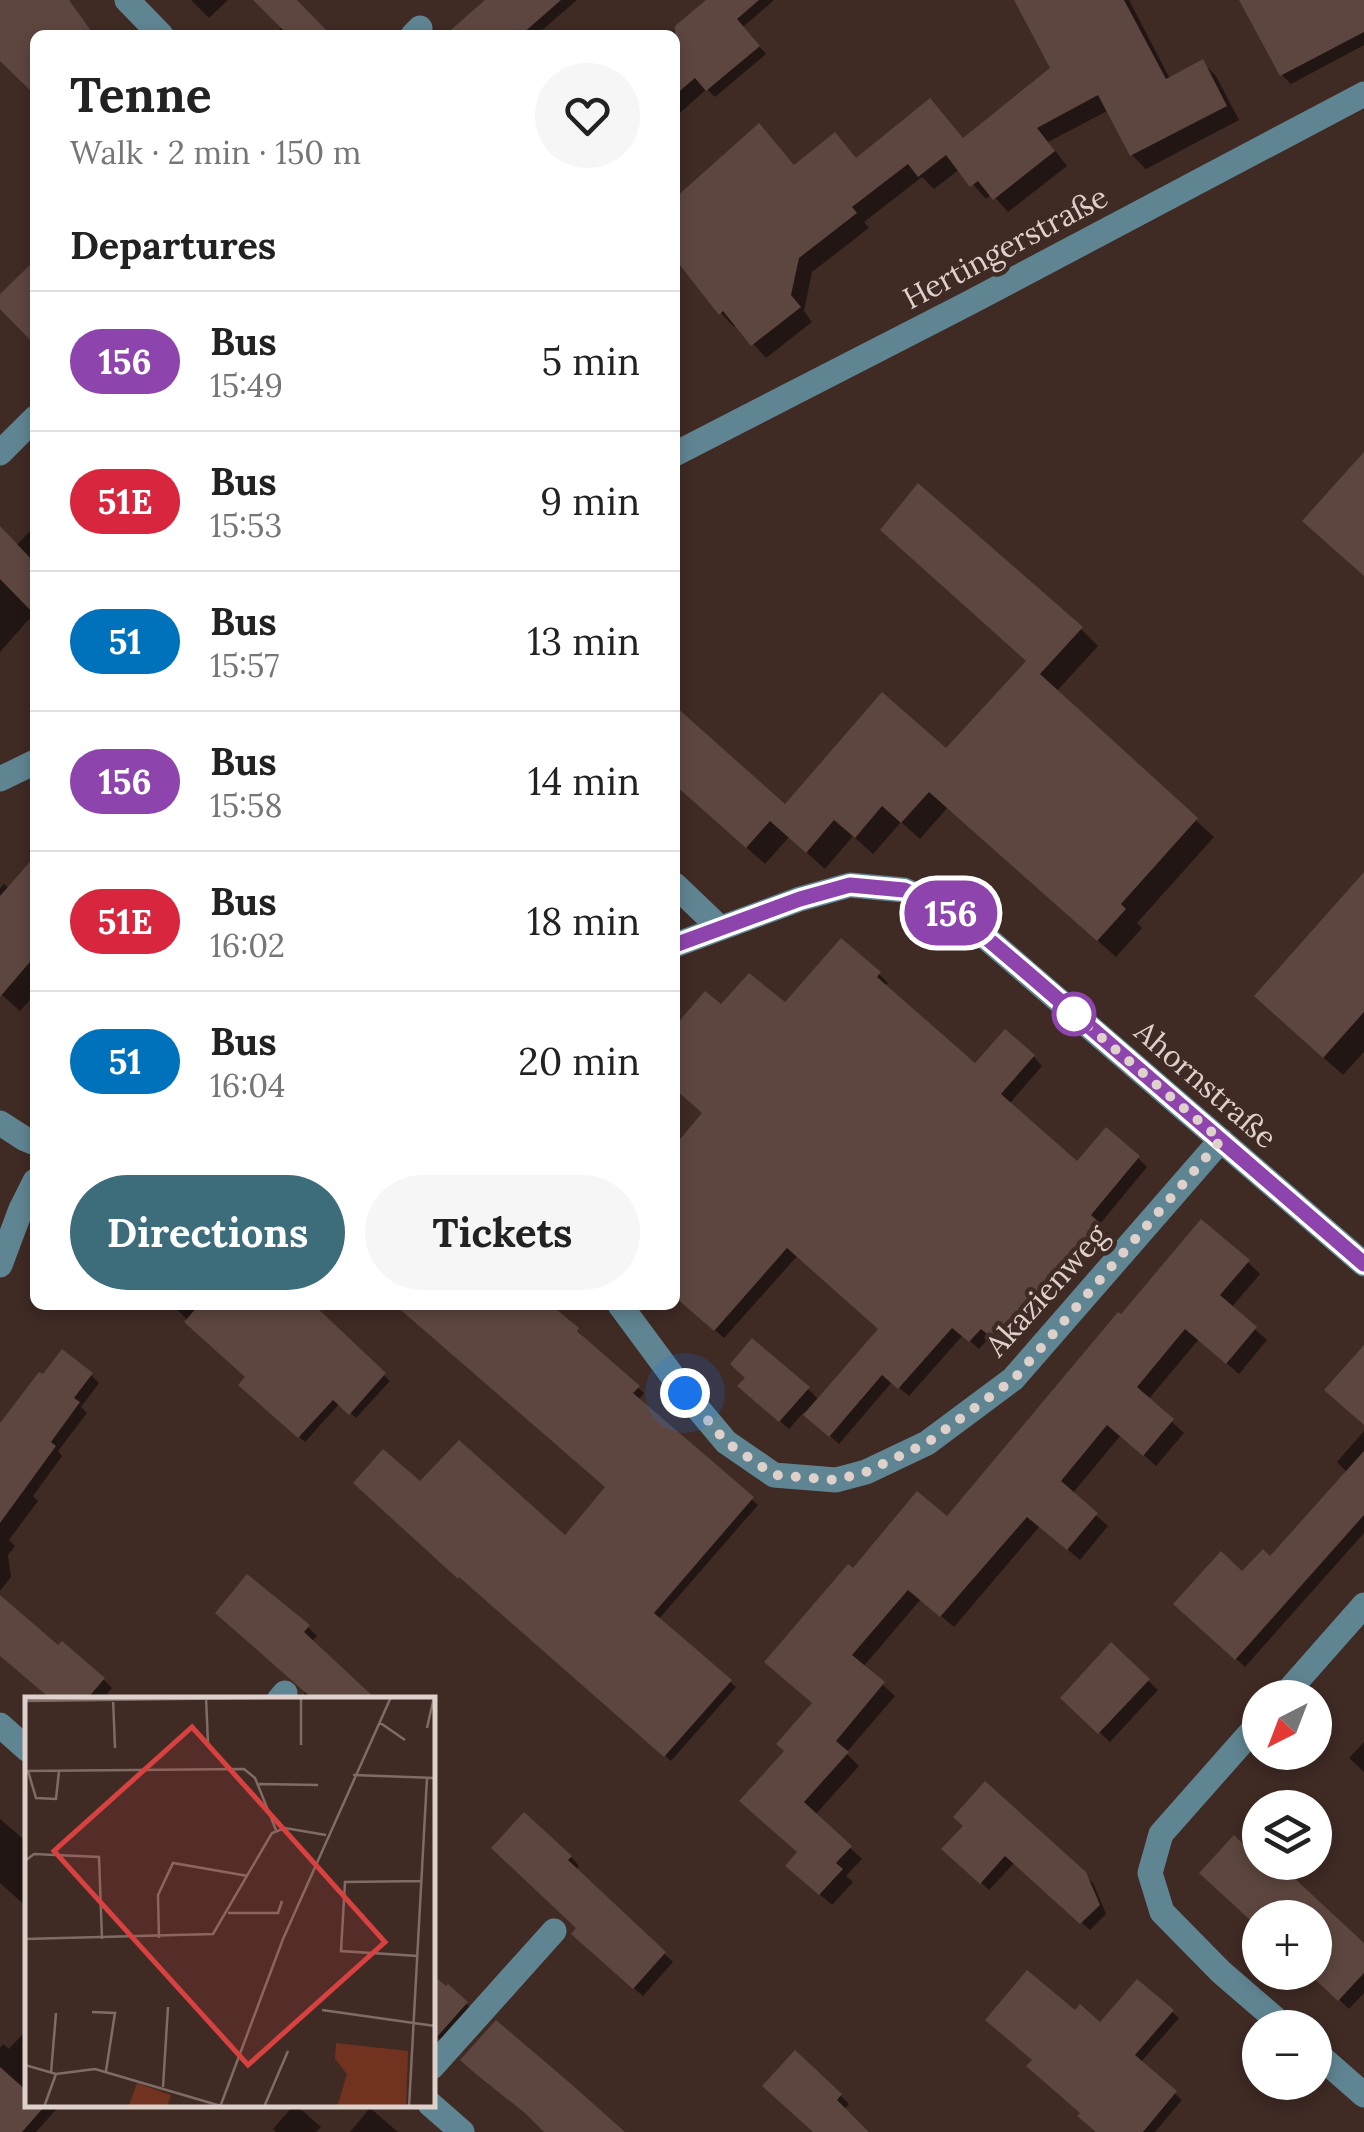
<!DOCTYPE html>
<meta charset="utf-8">
<style>
:root{--surface:#fff;--page:#f6f6f6;--text:#222;--muted:#767676;--line:#e0e0e0;--accent:#3d6c7b}
body{margin:0;font-family:Lora,serif;background:var(--page);color:var(--text);height:100vh;display:flex;flex-direction:column;font-size:38px;white-space:nowrap}
*{box-sizing:border-box;margin:0}
p{font-size:32px;color:var(--muted)}
.icon{flex:none;width:55px;height:55px;fill:none;stroke:currentColor;stroke-width:2;stroke-linecap:round;stroke-linejoin:round}
.map{position:relative;flex:1;overflow:hidden}
.panel{position:absolute;left:30px;top:30px;width:650px;height:1280px;display:flex;flex-direction:column;background:var(--surface);border-radius:15px;box-shadow:0 5px 15px #0003}
.panel>*{flex:none}
.badge{padding:0 20px;border-radius:32px;font-size:35px;line-height:65px}
.needle{width:65px;rotate:222deg}
.fabs{position:absolute;left:1242px;top:1680px;display:grid;gap:20px}
.fabs a{display:grid;place-items:center;width:90px;height:90px;border-radius:50%;background:var(--surface);box-shadow:0 5px 15px #0003;font-size:50px}
.you{position:absolute;width:50px;height:50px;margin:-25px;border:8px solid #fff;border-radius:50%;background:#1a73e8;box-shadow:0 0 0 15px #1a73e833}
.map>.badge{position:absolute;translate:-50% -50%;box-shadow:0 0 0 5px #fff}
h2{padding:0 40px;font-size:38px;line-height:90px}
.round{display:grid;place-items:center;flex:none;width:105px;height:105px;border-radius:52px;background:var(--page)}
.summary{display:flex;align-items:center;justify-content:space-between;height:170px;padding:0 40px}
h1{font-size:48px;font-weight:800;line-height:75px}
.button{display:flex;gap:20px;margin-top:auto;padding:20px 40px}
.button a{flex:1;height:115px;border-radius:60px;background:var(--accent);color:#fff;font-size:40px;font-weight:800;line-height:115px;text-align:center}
.button a+a{background:var(--page);color:var(--text)}
ul{padding:0;list-style:none}
li{display:flex;align-items:center;gap:30px;height:140px;padding:0 40px;border-top:2px solid var(--line)}
li div{flex:1}
li b{display:block;font-size:38px}
li em{font-style:normal}
li .badge{min-width:110px;font-weight:700;text-align:center}
.map>svg:first-child{display:block}
.shadow{fill:#0007}
.building{fill:#5d463f}
.lines{fill:none;stroke-linecap:round;stroke-linejoin:round}
.minor{stroke:#608592;stroke-width:25}
.line-casing{stroke:#fff;stroke-width:22}
.line{stroke:#8e44ad;stroke-width:15}
.walk{stroke:#ded0cb;stroke-width:10;stroke-dasharray:0 18}
.stop-dot{fill:#fff;stroke:#8e44ad;stroke-width:5}
.labels{text-anchor:middle;dominant-baseline:central;stroke-width:9;stroke-linejoin:round;paint-order:stroke}
.street-label{font-size:30px;fill:#ded0cb;stroke:#3f2a24}
.inset-road{fill:none;stroke:#7f6c67;stroke-width:2.5}
.view{fill:#d74140;fill-opacity:0.15;stroke:#d74140;stroke-width:5}
.inset-edge{fill:none;stroke:#ded0cb;stroke-width:5}
</style>
<div class="map">
<svg width="1364" height="2132" viewBox="0 0 1364 2132">
<rect width="100%" height="100%" fill="#3f2a24"/>
<path class="shadow" d="M 191,0 L 228,0 L 209,18 Z
M 268,0 L 294,0 L 328,35 L 274,35 L 283,26 Z
M 489,0 L 577,0 L 541,31 L 545,35 L 476,35 Z
M 709,0 L 774,0 L 743,27 L 766,54 L 715,97 L 707,89 L 675,117 L 675,35 L 670,35 Z
M 1024,0 L 1129,0 L 1170,79 L 1202,62 L 1216,76 L 1239,120 L 1146,169 L 1132,155 L 1109,110 L 1048,142 L 1067,166 L 1008,212 L 992,194 L 986,199 L 960,169 L 934,189 L 922,177 L 864,222 L 869,228 L 812,272 L 804,311 L 812,322 L 766,358 L 737,325 L 734,327 L 721,313 L 675,255 L 675,201 L 795,168 L 857,160 L 964,140 L 1053,69 Z
M 1242,0 L 1364,0 L 1364,45 L 1291,84 L 1282,75 Z
M 35,526 L 35,631 L 29,619 L 0,652 L 0,553 L 16,546 Z
M 1081,629 L 1098,646 L 1056,692 L 1214,837 L 1137,923 L 1142,928 L 1116,957 L 948,807 L 920,839 L 901,822 L 873,854 L 853,836 L 825,869 L 789,837 L 765,864 L 675,784 L 675,710 L 785,807 L 946,751 Z
M 35,860 L 35,994 L 20,1011 L 0,993 L 0,888 L 4,884 L 10,889 Z
M 1364,876 L 1364,1052 L 1343,1075 L 1276,1015 Z
M 879,974 L 888,983 L 884,987 L 976,1066 L 1005,1032 L 1034,1057 L 1042,1066 L 1009,1104 L 1078,1165 L 1138,1158 L 1147,1167 L 1099,1225 L 1108,1233 L 1007,1349 L 991,1336 L 979,1349 L 963,1335 L 909,1396 L 892,1382 L 839,1444 L 804,1412 L 789,1429 L 749,1395 L 808,1389 L 819,1400 L 881,1329 L 798,1255 L 724,1338 L 675,1295 L 675,1148 L 705,1114 L 675,1087 L 675,1030 L 722,1007 L 786,1006 Z
M 1248,1262 L 1260,1274 L 1231,1308 L 1267,1340 L 1239,1374 L 1199,1339 L 1148,1400 L 1184,1433 L 1156,1466 L 1121,1435 L 1072,1494 L 1108,1526 L 1080,1560 L 1040,1526 L 954,1627 L 921,1599 L 863,1667 L 895,1696 L 846,1753 L 859,1766 L 815,1815 L 862,1859 L 846,1876 L 853,1882 L 832,1905 L 800,1877 L 800,1853 L 787,1751 L 815,1704 L 853,1571 L 948,1520 Z
M 172,1305 L 319,1305 L 315,1310 L 390,1381 L 356,1418 L 340,1403 L 305,1442 L 241,1385 L 248,1377 Z
M 417,1305 L 547,1305 L 577,1330 L 583,1336 L 581,1338 L 644,1393 L 638,1400 L 758,1505 L 658,1620 L 736,1687 L 671,1761 L 466,1581 L 465,1582 L 356,1483 L 421,1485 L 565,1538 L 608,1487 Z
M 91,1375 L 99,1383 L 81,1407 L 87,1413 L 58,1451 L 62,1456 L 33,1496 L 38,1501 L 9,1540 L 15,1546 L 8,1555 L 11,1577 L 0,1591 L 0,1440 Z
M 1364,1431 L 1364,1533 L 1245,1667 L 1177,1604 L 1242,1575 L 1270,1559 L 1348,1473 L 1337,1462 Z
M 0,1598 L 59,1648 L 62,1644 L 104,1680 L 112,1688 L 107,1693 L 115,1700 L 52,1700 L 0,1638 Z
M 227,1621 L 308,1627 L 317,1636 L 311,1642 L 377,1700 L 305,1700 L 303,1698 L 306,1689 Z
M 1111,1646 L 1158,1690 L 1110,1742 L 1063,1698 Z
M 1364,1742 L 1364,1772 L 1349,1758 Z
M 0,1819 L 28,1843 L 28,1908 L 0,1883 Z
M 966,1826 L 1084,1874 L 1093,1883 L 1106,1914 L 1090,1930 L 1015,1862 L 989,1890 L 945,1849 Z
M 495,1848 L 571,1857 L 579,1866 L 575,1871 L 673,1962 L 643,1996 L 583,1943 L 579,1928 Z
M 1260,1856 L 1260,1862 L 1364,1946 L 1364,1993 L 1349,2009 L 1310,1972 L 1315,1972 L 1315,1918 L 1260,1918 L 1260,1926 L 1256,1861 Z
M 448,1987 L 475,2012 L 446,2045 L 432,2032 Z
M 1172,2012 L 1179,2018 L 1140,2063 L 1182,2100 L 1155,2132 L 1098,2132 L 1075,2013 L 1100,2025 Z
M 28,2028 L 28,2104 L 61,2104 L 36,2132 L 0,2132 L 0,2048 L 3,2044 L 9,2049 Z
M 796,2054 L 849,2104 L 844,2110 L 869,2132 L 816,2132 Z
M 295,2104 L 321,2127 L 316,2132 L 276,2132 L 273,2129 Z
M 370,2108 L 398,2132 L 350,2132 Z"/>
<path class="building" d="M 0,0 L 69,0 L 94,35 L 35,35 L 35,95 L 0,61 Z
M 253,0 L 297,0 L 331,35 L 288,35 Z
M 485,0 L 561,0 L 521,35 L 445,35 Z
M 706,0 L 759,0 L 737,19 L 760,46 L 706,91 L 695,78 L 675,95 L 675,26 Z
M 1014,0 L 1124,0 L 1166,79 L 1203,59 L 1227,106 L 1130,156 L 1098,95 L 1037,128 L 1055,151 L 993,200 L 978,181 L 970,187 L 946,155 L 918,177 L 908,164 L 852,207 L 857,213 L 799,258 L 791,295 L 801,307 L 751,346 L 723,311 L 719,315 L 675,259 L 675,198 L 759,123 L 794,165 L 835,132 L 856,158 L 930,98 L 963,138 L 1050,68 Z
M 1239,0 L 1364,0 L 1364,32 L 1280,76 Z
M 35,260 L 35,345 L 0,309 L 0,294 Z
M 1364,452 L 1364,576 L 1302,521 Z
M 918,483 L 1083,627 L 1040,674 L 1198,818 L 1121,904 L 1126,909 L 1097,941 L 929,792 L 901,823 L 882,806 L 855,838 L 834,820 L 806,853 L 770,821 L 746,848 L 675,785 L 675,706 L 785,804 L 882,692 L 946,748 L 1026,661 L 880,530 Z
M 0,526 L 35,563 L 35,615 L 0,579 Z
M 35,856 L 35,956 L 0,997 L 0,896 Z
M 1364,872 L 1364,1012 L 1323,1058 L 1254,996 Z
M 841,938 L 881,972 L 877,977 L 975,1063 L 1005,1029 L 1035,1055 L 1001,1094 L 1077,1161 L 1106,1127 L 1140,1156 L 1091,1215 L 1100,1223 L 997,1342 L 981,1329 L 969,1342 L 952,1328 L 898,1389 L 882,1375 L 829,1437 L 803,1415 L 878,1329 L 787,1248 L 714,1331 L 675,1297 L 675,1145 L 702,1113 L 675,1089 L 675,1026 L 705,991 L 721,1004 L 749,973 L 785,1002 Z
M 1201,1219 L 1250,1260 L 1220,1295 L 1257,1327 L 1226,1364 L 1185,1329 L 1137,1387 L 1174,1419 L 1143,1456 L 1107,1425 L 1061,1481 L 1098,1513 L 1067,1550 L 1027,1517 L 940,1617 L 908,1590 L 852,1655 L 885,1682 L 836,1741 L 849,1752 L 804,1802 L 852,1846 L 836,1863 L 843,1869 L 819,1895 L 785,1866 L 797,1852 L 739,1801 L 784,1751 L 776,1744 L 812,1703 L 764,1662 L 848,1564 L 853,1568 L 917,1491 L 947,1516 L 1118,1312 L 1121,1314 Z
M 199,1305 L 314,1305 L 386,1373 L 349,1415 L 333,1400 L 298,1438 L 238,1385 L 245,1377 L 184,1322 Z
M 395,1305 L 551,1305 L 579,1328 L 577,1331 L 640,1386 L 633,1393 L 754,1497 L 654,1613 L 732,1680 L 664,1757 L 459,1577 L 458,1579 L 353,1483 L 383,1449 L 420,1481 L 459,1440 L 565,1535 L 605,1487 Z
M 752,1338 L 810,1387 L 779,1422 L 737,1386 L 745,1378 L 730,1364 Z
M 1364,1345 L 1364,1425 L 1324,1390 Z
M 62,1349 L 93,1373 L 74,1398 L 80,1402 L 51,1442 L 56,1446 L 0,1523 L 0,1423 L 39,1372 L 43,1374 Z
M 1364,1451 L 1364,1515 L 1235,1660 L 1173,1604 L 1221,1551 L 1242,1571 L 1263,1549 L 1270,1556 Z
M 247,1574 L 310,1625 L 304,1632 L 377,1700 L 314,1700 L 215,1613 Z
M 0,1595 L 58,1645 L 62,1641 L 105,1678 L 86,1700 L 52,1700 L 0,1656 Z
M 1111,1642 L 1150,1679 L 1098,1734 L 1060,1698 Z
M 985,1781 L 1086,1872 L 1100,1905 L 1080,1924 L 1005,1856 L 980,1884 L 941,1849 L 963,1826 L 953,1817 Z
M 524,1812 L 572,1856 L 568,1860 L 666,1952 L 633,1989 L 571,1934 L 576,1928 L 491,1848 Z
M 1234,1835 L 1256,1857 L 1260,1852 L 1260,1862 L 1277,1862 L 1364,1943 L 1364,1973 L 1338,2001 L 1307,1972 L 1315,1972 L 1315,1918 L 1260,1918 L 1260,1929 L 1199,1873 Z
M 1027,1970 L 1075,2010 L 1080,2004 L 1100,2022 L 1137,1979 L 1174,2010 L 1135,2055 L 1177,2091 L 1143,2132 L 1096,2132 L 1077,2116 L 1080,2113 L 1026,2066 L 1032,2060 L 985,2020 Z
M 432,1974 L 446,1986 L 448,1984 L 468,2002 L 436,2038 L 432,2035 Z
M 496,2020 L 570,2083 L 625,2132 L 544,2132 L 525,2113 L 477,2075 L 460,2060 Z
M 795,2050 L 842,2094 L 837,2100 L 869,2132 L 813,2132 L 762,2086 Z
M 0,2067 L 28,2092 L 28,2104 L 41,2104 L 44,2107 L 22,2132 L 0,2132 Z"/>
<g class="lines">
<path class="minor" d="M 127,0 L 161,35
M 413,35 L 420,28
M 0,453 L 35,418
M 675,454 L 969,303 L 1364,94
M 0,779 L 35,762
M 675,885 L 720,928
M 675,945 L 800,899 L 850,885 L 904,890 L 943,907 L 976,929 L 1364,1264
M 0,1123 L 25,1139 L 35,1143
M 0,1265 L 21,1209 L 35,1181
M 620,1305 L 685,1393 L 726,1442 L 774,1475 L 836,1480 L 866,1472 L 927,1443 L 1013,1379 L 1221,1140
M 1282,1698 L 1364,1605
M 279,1700 L 285,1693
M 1260,1722 L 1161,1834 L 1150,1873 L 1162,1912 L 1221,1972 L 1286,2028
M 0,1725 L 28,1750
M 1315,2052 L 1364,2095
M 432,2067 L 554,1931
M 430,2104 L 462,2132"/>
</g>
<g class="lines">
<g class="line-casing">
<path id="line" d="M 675,945 L 800,899 L 850,885 L 904,890 L 943,907 L 976,929 L 1031,976 L 1364,1264"/>
</g>
<use href="#line" class="line"/>
<path class="walk" d="M 685,1393 L 726,1442 L 774,1475 L 836,1480 L 866,1472 L 927,1443 L 1014,1379 L 1221,1140 L 1074,1014"/>
</g>
<circle class="stop-dot" cx="1074" cy="1014" r="20"/>
<g class="labels">
<g class="street-label">
<text transform="translate(1005 247) rotate(-28)">Hertingerstraße</text>
<text transform="translate(1206 1084) rotate(41)">Ahornstraße</text>
<text transform="translate(1046 1290) rotate(-48)">Akazienweg</text>
</g>
</g>
<g transform="translate(25 1697)">
<rect width="410" height="410" fill="#3f2a24"/>
<path d="M 311,346 L 383,354 L 381,410 L 312,410 L 322,377 L 310,362 ZM 112,386 L 146,398 L 142,410 L 104,408 Z" fill="#723220"/>
<path class="inset-road" d="M 181,0 L 183,47M 88,1 L 90,51M 276,1 L 276,48M 0,4 L 306,0M 354,25 L 380,43M 402,31 L 409,0M 0,74 L 219,72 L 230,81 L 251,133M 3,74 L 11,101 L 31,102 L 34,74M 328,78 L 410,81M 234,87 L 293,88M 0,164 L 9,157 L 74,160 L 77,242M 203,216 L 253,216 L 257,204M 134,241 L 133,198 L 148,166 L 223,179M 0,242 L 188,237 L 247,136 L 260,131 L 301,138M 393,259 L 316,254 L 320,185 L 396,184M 297,313 L 410,329M 67,315 L 90,316 L 81,374M 0,368 L 31,377 L 70,372 L 196,409M 26,376 L 31,316M 138,390 L 143,310M 19,410 L 31,377M 195,410 L 258,242 L 366,0M 239,410 L 263,354M 384,410 L 402,81"/>
<path class="view" d="M 167,30 L 360,245 L 223,368 L 29,154 Z"/>
<rect width="410" height="410" class="inset-edge"/>
</g>
</svg>
<div class="fabs">
<a><svg class="needle" viewBox="-14 -14 28 28"><path d="M0-13l5 13h-10z" fill="#e53935"/><path d="M0 13l5-13h-10z" fill="#767676"/></svg></a>
<a><svg class="icon" aria-label="layers" viewBox="0 0 24 24"><path d="M12 4l9 5-9 5-9-5zM3 14l9 5 9-5"/></svg></a>
<a>+</a>
<a>−</a>
</div>
<div class="you" style="left:685px;top:1393px"></div>
<b class="badge" style="left:951px;top:913px;background:#8e44ad;color:#fff">156</b>
<section class="panel">
<div class="summary"><div><h1>Tenne</h1><p>Walk · 2 min · 150 m</p></div><a class="round"><svg class="icon" aria-label="heart" viewBox="0 0 24 24"><path d="M12 20l-8-8c-3-5 5-10 8-4 3-6 11-1 8 4z"/></svg></a></div>
<h2>Departures</h2>
<ul>
<li><span class="badge" style="background:#8e44ad;color:#fff">156</span><div><b>Bus</b><p>15:49</p></div><em>5 min</em></li>
<li><span class="badge" style="background:#d7263d;color:#fff">51E</span><div><b>Bus</b><p>15:53</p></div><em>9 min</em></li>
<li><span class="badge" style="background:#0072bc;color:#fff">51</span><div><b>Bus</b><p>15:57</p></div><em>13 min</em></li>
<li><span class="badge" style="background:#8e44ad;color:#fff">156</span><div><b>Bus</b><p>15:58</p></div><em>14 min</em></li>
<li><span class="badge" style="background:#d7263d;color:#fff">51E</span><div><b>Bus</b><p>16:02</p></div><em>18 min</em></li>
<li><span class="badge" style="background:#0072bc;color:#fff">51</span><div><b>Bus</b><p>16:04</p></div><em>20 min</em></li>
</ul>
<div class="button"><a>Directions</a><a>Tickets</a></div>
</section>
</div>
